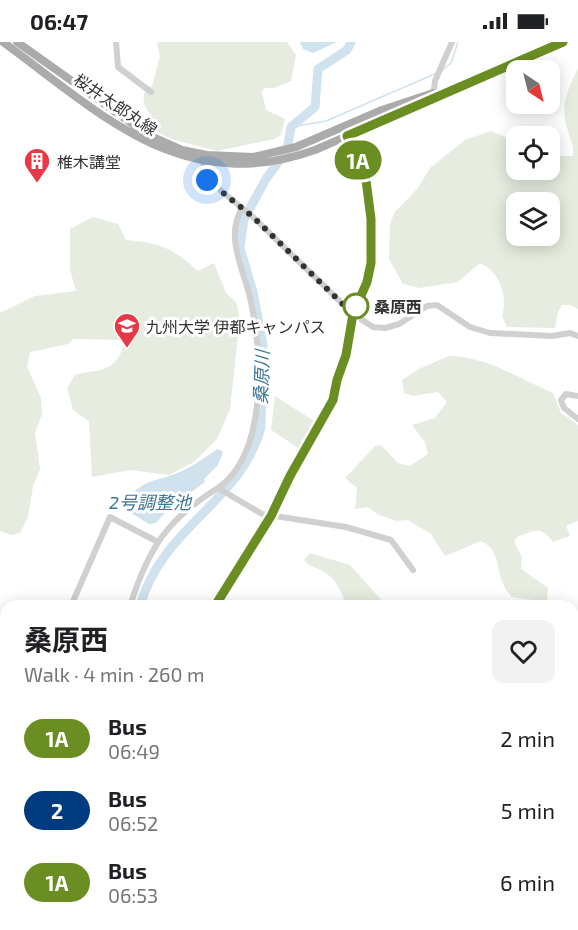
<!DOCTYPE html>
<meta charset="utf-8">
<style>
:root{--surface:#fff;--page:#f2f2f2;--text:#202124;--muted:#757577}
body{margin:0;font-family:"Exo 2","Noto Sans JP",sans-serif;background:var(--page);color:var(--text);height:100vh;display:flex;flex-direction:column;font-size:22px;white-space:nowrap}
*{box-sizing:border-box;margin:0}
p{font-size:20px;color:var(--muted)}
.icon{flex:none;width:33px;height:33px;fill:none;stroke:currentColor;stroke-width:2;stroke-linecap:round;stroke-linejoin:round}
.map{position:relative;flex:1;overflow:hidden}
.sheet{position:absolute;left:0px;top:558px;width:579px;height:330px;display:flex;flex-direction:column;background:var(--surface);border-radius:18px 18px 0 0;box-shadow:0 3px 15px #0003}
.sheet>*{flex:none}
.badge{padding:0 12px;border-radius:20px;font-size:21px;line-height:39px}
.needle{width:39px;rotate:145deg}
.controls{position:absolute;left:506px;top:18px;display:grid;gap:12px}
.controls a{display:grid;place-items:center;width:54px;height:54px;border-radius:12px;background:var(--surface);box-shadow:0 3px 15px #0003;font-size:30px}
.you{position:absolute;width:30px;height:30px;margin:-15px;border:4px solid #fff;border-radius:50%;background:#1a73e8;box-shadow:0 0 0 9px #1a73e833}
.map>.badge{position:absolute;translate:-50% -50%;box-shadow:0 0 0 3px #fff}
.round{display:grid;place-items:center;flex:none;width:63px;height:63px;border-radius:12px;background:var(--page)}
.head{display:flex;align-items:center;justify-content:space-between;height:102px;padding:0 24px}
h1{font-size:28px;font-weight:700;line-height:45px}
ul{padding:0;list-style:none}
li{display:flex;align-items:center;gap:18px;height:72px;padding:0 24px}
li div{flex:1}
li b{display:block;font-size:22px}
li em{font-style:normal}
li .badge{min-width:66px;font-weight:700;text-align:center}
.status{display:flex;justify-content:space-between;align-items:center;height:42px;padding:0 30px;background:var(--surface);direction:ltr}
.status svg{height:16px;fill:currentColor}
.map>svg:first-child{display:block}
.green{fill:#e6ecdf;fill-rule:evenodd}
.water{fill:#cfe2ee}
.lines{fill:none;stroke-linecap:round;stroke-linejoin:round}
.stream{stroke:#cfe2ee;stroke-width:1.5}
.river{stroke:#cfe2ee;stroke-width:9}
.minor{stroke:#d0d0d0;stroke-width:6}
.major{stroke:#ababab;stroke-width:8}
.line-casing{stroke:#fff;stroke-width:14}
.line{stroke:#6b8e23;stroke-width:9}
.walk{stroke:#333;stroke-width:6;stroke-dasharray:0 10.8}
.stop-dot{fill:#fff;stroke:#6b8e23;stroke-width:3}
.labels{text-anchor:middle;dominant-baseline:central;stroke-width:6;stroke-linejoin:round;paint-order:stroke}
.street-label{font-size:16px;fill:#333;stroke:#fff}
.poi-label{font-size:16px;fill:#333;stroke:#fff;text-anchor:start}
.stop-label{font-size:16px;font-weight:bold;fill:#333;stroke:#fff;text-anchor:start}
.water-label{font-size:18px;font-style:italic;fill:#3f7597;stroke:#fff}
</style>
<div class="status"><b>06:47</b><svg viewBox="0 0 49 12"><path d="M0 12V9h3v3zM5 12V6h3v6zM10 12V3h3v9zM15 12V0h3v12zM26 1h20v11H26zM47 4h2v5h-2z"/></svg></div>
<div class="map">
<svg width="578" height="888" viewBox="0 0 578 888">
<rect width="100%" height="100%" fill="#fff"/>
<path class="green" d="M 160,0 L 287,0 L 296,13 L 291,39 L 274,46 L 264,46 L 262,50 L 266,68 L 285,77 L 281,93 L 274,97 L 218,109 L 174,98 L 151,87 L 152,74 C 144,65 141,59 146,47 L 152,44 L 160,14 L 157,1 Z
M 578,26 L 578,267 L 570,263 L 562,263 L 558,270 L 555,286 L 507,285 L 502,274 C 508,254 500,230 480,221 L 458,240 L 419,246 L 403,242 L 389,217 L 390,183 L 394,171 L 418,146 L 430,126 L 465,98 L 491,89 L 516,100 L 516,128 L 549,128 L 549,108 L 561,114 L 573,114 C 574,103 570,96 567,86 C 560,63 568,47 578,26 ZM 549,160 L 549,194 L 516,194 L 516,160 Z
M 93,175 L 118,182 L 126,198 C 161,201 172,206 198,229 L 214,221 L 226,251 L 236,260 L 240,276 L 230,367 L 217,397 L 194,420 L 169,433 L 131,428 L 92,435 L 89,379 L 73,368 L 67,346 L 75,333 C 105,326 115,331 126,298 L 73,297 L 68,302 L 30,310 L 27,325 L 41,356 L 42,372 L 35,391 L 40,427 L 33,444 L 28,475 L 20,491 L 12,493 L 0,489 L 0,271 L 35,254 L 76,249 L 70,228 L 70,187 Z
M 449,314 C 488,315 518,336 553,351 L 561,371 L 578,383 L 578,479 L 566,484 L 570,494 L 553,500 C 539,483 536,488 517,495 L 514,500 L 522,515 L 521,527 L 548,546 L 547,560 L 512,555 C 492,535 505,510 481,499 L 445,514 L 431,492 L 408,478 L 396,479 L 377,472 L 368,465 L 355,467 L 357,446 L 345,436 L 375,404 L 381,403 L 398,421 L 410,424 L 428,412 L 425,400 L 412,383 L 435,376 L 447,360 L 438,350 L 413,354 L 404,351 L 402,338 L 421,326 Z
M 275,354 L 314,379 L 300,407 L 271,388 Z
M 310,511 L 350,523 L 387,564 L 341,564 L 344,557 C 340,547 335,537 326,531 C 318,525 310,526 304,518 Z
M 578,580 L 578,888 L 563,888 L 564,882 L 573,882 L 573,582 Z
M 6,782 L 6,882 L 178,882 L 180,888 L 0,888 L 0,788 Z
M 256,882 L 542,882 L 540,888 L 258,888 Z"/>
<path class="water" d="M 300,0 L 337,0 L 313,11 L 303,7 Z
M 218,407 L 223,410 L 218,423 L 204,437 L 205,440 L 168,467 L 156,481 L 149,482 L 128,469 L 127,456 C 145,439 150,440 172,433 C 188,428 204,416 218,407 Z"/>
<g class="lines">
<path class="stream" d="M 441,29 L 451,21 L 458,0
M 291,85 L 326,79 L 437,31"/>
<path class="river" d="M 140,564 C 162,484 242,460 261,385 L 263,303 L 253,250 L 240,206 L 244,177 L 266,137 L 287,108 L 291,85 L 315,65 L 318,27 L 347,8 L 351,0
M 0,738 L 6,736"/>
<path class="minor" d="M 116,0 L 118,25 L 151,50
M 433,56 L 435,39 L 452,0
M 204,120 L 203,133 L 208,138 L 253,175 L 353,272 L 373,285 L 385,286 L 399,282 L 427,264 L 437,263 L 470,285 L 490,291 L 552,294 L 570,291 L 578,294
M 578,354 L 566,352 L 561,358 L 564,366 L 578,377
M 218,446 C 268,411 262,313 251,260 C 245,229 224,197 242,166
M 71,564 L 110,475 L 158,500
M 130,564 C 148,507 167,477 218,446 L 262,472 L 346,485 L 391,498 L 413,528
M 215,564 L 271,473 L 290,434 L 333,359 L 337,338 L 346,313 L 353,272 L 367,240 L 372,197 L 366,138 L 343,86
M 0,614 L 6,616
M 0,641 L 6,637
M 0,694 L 6,703
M 0,726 L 6,724
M 0,807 L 6,801
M 194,882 L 204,888
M 186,888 L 187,882"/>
<path class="major" d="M 3,0 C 103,73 182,155 315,108 L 563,0
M 17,0 L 148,93 L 182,108 L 207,113 L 253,115 L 296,105 L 382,68 L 433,51"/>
</g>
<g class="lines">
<g class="line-casing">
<path id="line" d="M 215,564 L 271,474 L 290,434 L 333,358 L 337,338 L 346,313 L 353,272 L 367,240 L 371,221 L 371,177 L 366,138 L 347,94 L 563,0"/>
</g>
<use href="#line" class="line"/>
<path class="walk" d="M 207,138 L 253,175 L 353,272 L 356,264"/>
</g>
<defs>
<g id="building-pin" transform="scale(1.35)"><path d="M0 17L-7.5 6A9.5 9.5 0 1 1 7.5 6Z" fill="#e63946" stroke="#fff"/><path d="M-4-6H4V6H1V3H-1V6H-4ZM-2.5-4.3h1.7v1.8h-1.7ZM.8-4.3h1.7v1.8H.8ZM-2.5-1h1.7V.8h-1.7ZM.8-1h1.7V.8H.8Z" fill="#fff"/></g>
<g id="university-pin" transform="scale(1.35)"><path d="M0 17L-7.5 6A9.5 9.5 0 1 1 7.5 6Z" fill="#e63946" stroke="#fff"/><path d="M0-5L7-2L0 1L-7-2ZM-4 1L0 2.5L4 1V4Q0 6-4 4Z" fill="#fff"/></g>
</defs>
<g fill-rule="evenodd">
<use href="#building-pin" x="37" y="119"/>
<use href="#university-pin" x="127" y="284"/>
</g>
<circle class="stop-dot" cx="356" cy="264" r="12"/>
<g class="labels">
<g class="street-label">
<text transform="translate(116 62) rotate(34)">桜井太郎丸線</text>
</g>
<g class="poi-label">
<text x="57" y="119">椎木講堂</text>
<text x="146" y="284">九州大学 伊都キャンパス</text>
</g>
<g class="stop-label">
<text x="374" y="264">桑原西</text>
</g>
<g class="water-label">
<text transform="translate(261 335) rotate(-88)">桑原川</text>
<text x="150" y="460">2号調整池</text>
</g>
</g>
</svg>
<div class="controls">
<a><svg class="needle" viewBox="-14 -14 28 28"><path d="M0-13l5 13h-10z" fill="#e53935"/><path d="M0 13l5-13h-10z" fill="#757577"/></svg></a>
<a><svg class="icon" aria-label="locate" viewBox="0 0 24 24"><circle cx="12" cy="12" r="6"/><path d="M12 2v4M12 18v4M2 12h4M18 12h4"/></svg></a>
<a><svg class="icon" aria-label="layers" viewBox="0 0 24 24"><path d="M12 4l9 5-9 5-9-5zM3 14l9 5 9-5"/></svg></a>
</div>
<div class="you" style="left:207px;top:138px"></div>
<b class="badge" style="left:358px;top:118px;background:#6b8e23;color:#fff">1A</b>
<section class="sheet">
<div class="head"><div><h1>桑原西</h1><p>Walk · 4 min · 260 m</p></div><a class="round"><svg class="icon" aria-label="heart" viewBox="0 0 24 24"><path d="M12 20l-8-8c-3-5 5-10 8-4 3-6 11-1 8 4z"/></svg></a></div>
<ul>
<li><span class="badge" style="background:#6b8e23;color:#fff">1A</span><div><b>Bus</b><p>06:49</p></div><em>2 min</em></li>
<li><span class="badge" style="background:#003b80;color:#fff">2</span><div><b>Bus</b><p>06:52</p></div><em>5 min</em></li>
<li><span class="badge" style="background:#6b8e23;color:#fff">1A</span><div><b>Bus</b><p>06:53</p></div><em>6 min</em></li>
</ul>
</section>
</div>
